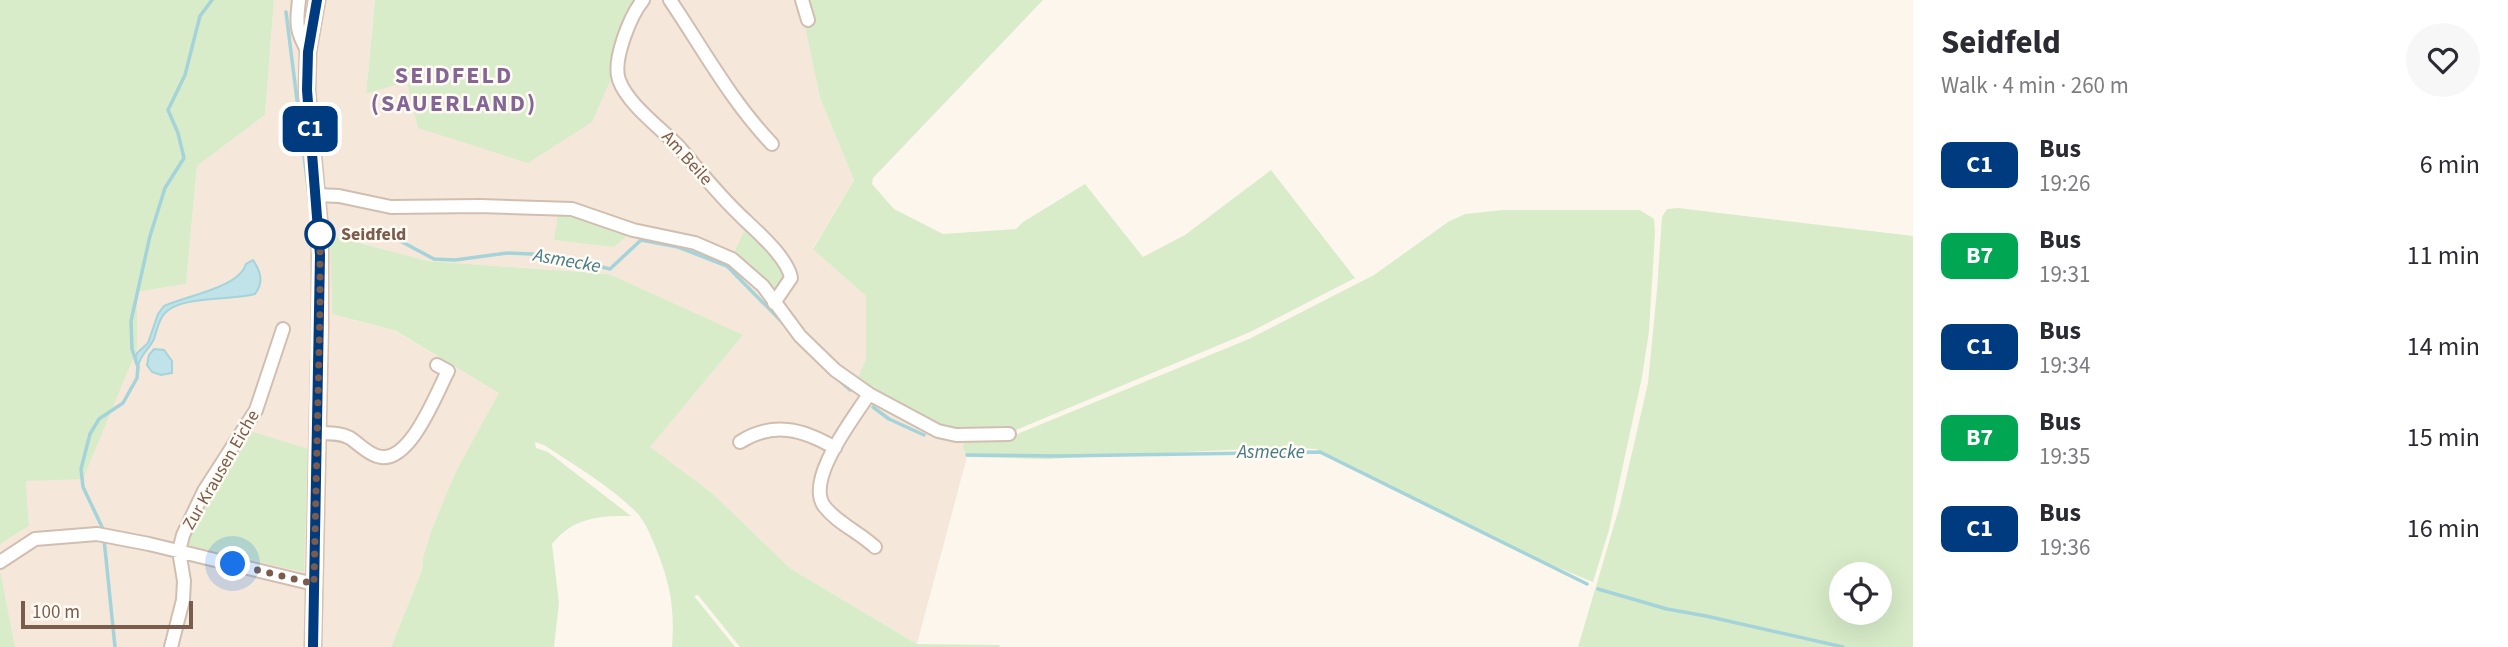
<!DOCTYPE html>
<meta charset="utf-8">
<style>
:root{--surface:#fff;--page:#f7f7f7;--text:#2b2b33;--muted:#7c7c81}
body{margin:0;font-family:"Source Sans 3",sans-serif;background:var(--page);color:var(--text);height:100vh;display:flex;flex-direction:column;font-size:26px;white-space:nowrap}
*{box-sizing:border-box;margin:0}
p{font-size:23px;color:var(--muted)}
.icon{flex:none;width:38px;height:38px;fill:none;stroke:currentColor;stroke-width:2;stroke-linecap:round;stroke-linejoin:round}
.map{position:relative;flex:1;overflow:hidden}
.details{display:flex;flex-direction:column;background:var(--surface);width:595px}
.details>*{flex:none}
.badge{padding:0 14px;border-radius:10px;font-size:24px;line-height:46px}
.controls{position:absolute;left:1829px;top:562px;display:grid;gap:14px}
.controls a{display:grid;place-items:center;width:63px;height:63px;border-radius:50%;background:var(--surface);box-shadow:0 7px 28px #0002;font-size:35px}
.scale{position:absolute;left:21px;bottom:18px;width:172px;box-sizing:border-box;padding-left:7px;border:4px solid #7a5c4d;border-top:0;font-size:19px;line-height:24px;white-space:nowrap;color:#7a5c4d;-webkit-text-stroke:5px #fffaf3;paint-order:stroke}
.you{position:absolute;width:35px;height:35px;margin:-18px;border:5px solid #fff;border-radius:50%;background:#1a73e8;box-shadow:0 0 0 10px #1a73e833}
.map>.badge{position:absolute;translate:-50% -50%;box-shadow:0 0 0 4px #fff}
.round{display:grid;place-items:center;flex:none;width:74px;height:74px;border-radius:37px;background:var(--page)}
.headline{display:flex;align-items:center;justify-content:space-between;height:119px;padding:0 28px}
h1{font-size:33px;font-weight:700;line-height:52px}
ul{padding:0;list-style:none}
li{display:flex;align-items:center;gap:21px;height:91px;padding:0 28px}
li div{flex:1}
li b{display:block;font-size:26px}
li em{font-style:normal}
li .badge{min-width:77px;font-weight:700;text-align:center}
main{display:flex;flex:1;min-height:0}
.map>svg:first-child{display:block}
.residential{fill:#f5e8da}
.green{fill:#d8ecc9;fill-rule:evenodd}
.water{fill:#bfe3e8;stroke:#a5d3da;stroke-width:2}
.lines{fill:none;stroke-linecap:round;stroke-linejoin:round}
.stream{stroke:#a5d3da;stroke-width:3.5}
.minor-casing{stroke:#d1beb0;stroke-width:16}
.secondary-casing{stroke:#d6c0b0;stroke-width:19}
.minor{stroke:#fff;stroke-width:12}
.secondary{stroke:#fff;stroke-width:16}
.line-casing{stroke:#fff;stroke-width:16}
.line{stroke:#003b80;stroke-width:10}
.walk{stroke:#7a5c4d;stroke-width:7;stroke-dasharray:0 12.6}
.stop-dot{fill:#fff;stroke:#003b80;stroke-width:3.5}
.labels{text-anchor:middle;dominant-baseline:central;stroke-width:5;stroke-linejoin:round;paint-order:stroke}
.street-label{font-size:18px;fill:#7a5c4d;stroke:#fffaf3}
.stop-label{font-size:18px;font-weight:bold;fill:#7a5c4d;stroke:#fffaf3;text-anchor:start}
.water-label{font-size:19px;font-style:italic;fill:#437c86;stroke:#fffaf3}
.district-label{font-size:24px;font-weight:bold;letter-spacing:2px;fill:#846695;stroke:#fffaf3}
</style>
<main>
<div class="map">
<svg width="1913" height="647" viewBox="0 0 1913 647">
<rect width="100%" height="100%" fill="#fdf6ec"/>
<path class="residential" d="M 274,0 L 375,0 L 366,94 L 639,0 L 799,0 L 820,98 L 854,180 L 813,248 L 866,296 L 866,359 L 857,383 L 965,432 L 963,448 L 967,457 L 917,644 L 791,569 L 712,493 L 649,447 L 742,336 L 609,274 L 428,261 L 331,235 L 332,314 L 395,331 L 500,393 L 455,473 L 432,529 L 423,557 L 422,570 L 391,647 L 15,647 L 0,569 L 0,544 L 29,526 L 26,481 L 137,349 L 137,292 L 186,284 L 197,166 L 265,115 Z"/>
<path class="green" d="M 0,0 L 274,0 L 265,115 L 197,166 L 186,284 L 137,292 L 137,349 L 83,479 L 26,481 L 29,526 L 0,544 Z
M 375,0 L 639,0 L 613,74 L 592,122 L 528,163 L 418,128 L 407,81 L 366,94 Z
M 799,0 L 1043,0 L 873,178 L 872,184 L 894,209 L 943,234 L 1016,229 L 1023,222 L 1085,184 L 1143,257 L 1185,235 L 1271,170 L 1355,278 L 1250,332 L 1009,433 L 955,432 L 919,420 L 856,383 L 866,359 L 866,296 L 813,249 L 854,180 L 820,98 Z
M 1678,208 L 1913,236 L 1913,647 L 1578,647 L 1620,505 L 1648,383 L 1657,290 L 1662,217 L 1667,209 ZM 1841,574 L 1880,574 L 1880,612 L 1841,612 Z
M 1503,210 L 1640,210 L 1654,219 L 1655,233 L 1649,331 L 1642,377 L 1609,530 L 1593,582 L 1544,562 L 1316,449 L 1288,447 L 1047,459 L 967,457 L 963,448 L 964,437 L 1010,437 L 1249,339 L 1374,275 L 1448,222 L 1465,214 Z
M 558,215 L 608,223 L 628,235 L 614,247 L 554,240 Z
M 745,229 L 772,255 L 786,276 L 777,292 L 734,253 Z
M 330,235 L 428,261 L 609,274 L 743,335 L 650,447 L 712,493 L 791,569 L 917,644 L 1000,645 L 999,647 L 740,647 L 698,595 L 694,596 L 735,647 L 672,647 C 675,608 670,582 655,546 C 650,534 646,523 637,513 C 612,487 574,465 544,445 L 535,442 L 536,448 L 548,452 L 631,516 C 598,516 574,517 552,544 L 559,603 L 554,647 L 391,647 L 422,570 L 423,557 L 432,529 L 455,473 L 499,393 L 396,331 L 332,314 Z
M 248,430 L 308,449 L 304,572 L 185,546 Z
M 0,569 L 15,647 L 0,647 Z"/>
<path class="water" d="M 253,260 C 261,272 264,282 255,294 C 231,301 182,295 165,313 C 158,320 157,331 154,339 C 149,350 140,354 138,367 L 135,359 L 137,353 L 148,343 L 158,314 L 164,306 C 185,296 239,288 246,264 Z
M 154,349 L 164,350 L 172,361 L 172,373 L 161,375 L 152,372 L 147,365 L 149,355 Z"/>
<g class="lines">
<path class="stream" d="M 286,12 L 310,204
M 391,236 L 434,259 L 455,260 L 507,253 L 554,255 L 610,269 L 641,240 L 678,247 L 727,266 L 784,324
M 833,375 L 850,390
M 873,407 L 889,419 L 924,435
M 967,455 L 1058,456 L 1320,452 L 1587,584
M 1598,589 L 1667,609 L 1706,616 L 1843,647
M 115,647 L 103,529 L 83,487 L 81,469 L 90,434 L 99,419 L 123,403 L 137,378 L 138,367 L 132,349 L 131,321 L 150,236 L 165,188 L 184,158 L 178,133 L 168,110 L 185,75 L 200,16 L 212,0"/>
<g class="minor-casing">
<path id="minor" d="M 299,0 C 296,24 296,31 308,52
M 643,0 C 630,16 612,61 619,80 C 628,105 662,129 680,148 C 701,173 721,198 745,220 C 759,233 788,259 791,278 L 774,303
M 670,0 C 703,49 731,101 772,144
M 802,0 L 808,20
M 317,195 L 339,196 L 391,207 L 480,206 L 572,209 L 633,230 L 695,243 L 732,259 L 763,286 L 800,336 L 835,370 L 869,394 L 938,431 L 956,435 L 1009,434
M 869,394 C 854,418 805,479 824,506 C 837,523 859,532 875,547
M 318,433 C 329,433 341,433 350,438 C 359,444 367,453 377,456 C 409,467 436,394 448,371 L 437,365
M 740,442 C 773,421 803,429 835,448
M 0,562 L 35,539 L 97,534 L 149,544 L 314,584
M 171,647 L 183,600 L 184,581 L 179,551 L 183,535 L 204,491 L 256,410 L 283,329"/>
</g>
<g class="secondary-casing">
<path id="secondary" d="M 313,647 L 320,327 L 320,230 L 307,91 L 308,52 L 317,0"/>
</g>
<use href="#minor" class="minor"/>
<use href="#secondary" class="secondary"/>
</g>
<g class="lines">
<g class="line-casing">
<path id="line" d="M 313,647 L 320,255 L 307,90 L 308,52 L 317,0"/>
</g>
<use href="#line" class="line"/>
<path class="walk" d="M 233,564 L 314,584 L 320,306 L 320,230 L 320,234"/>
</g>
<circle class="stop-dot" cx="320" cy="234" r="14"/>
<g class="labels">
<g class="street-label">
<text transform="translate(687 158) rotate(48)">Am Beile</text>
<text transform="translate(221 470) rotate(-60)">Zur Krausen Eiche</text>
</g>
<g class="stop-label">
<text x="341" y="234">Seidfeld</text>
</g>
<g class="water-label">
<text transform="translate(567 261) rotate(10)">Asmecke</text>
<text x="1271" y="452">Asmecke</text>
</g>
<g class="district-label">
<text x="454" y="75">SEIDFELD<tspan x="454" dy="28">(SAUERLAND)</tspan></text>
</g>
</g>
</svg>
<div class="controls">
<a><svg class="icon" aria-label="locate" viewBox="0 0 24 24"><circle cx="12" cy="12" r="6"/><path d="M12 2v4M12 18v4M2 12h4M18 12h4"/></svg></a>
</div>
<div class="scale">100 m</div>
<div class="you" style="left:233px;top:564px"></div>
<b class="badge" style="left:310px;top:129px;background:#003b80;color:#fff">C1</b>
</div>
<section class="details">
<div class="headline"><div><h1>Seidfeld</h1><p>Walk · 4 min · 260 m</p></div><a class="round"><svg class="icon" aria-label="heart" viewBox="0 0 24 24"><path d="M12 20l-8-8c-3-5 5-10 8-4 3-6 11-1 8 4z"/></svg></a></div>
<ul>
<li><span class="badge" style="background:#003b80;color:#fff">C1</span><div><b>Bus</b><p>19:26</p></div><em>6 min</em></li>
<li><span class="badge" style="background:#00a651;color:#fff">B7</span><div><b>Bus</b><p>19:31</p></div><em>11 min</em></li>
<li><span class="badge" style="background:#003b80;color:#fff">C1</span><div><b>Bus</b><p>19:34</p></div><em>14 min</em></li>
<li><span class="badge" style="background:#00a651;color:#fff">B7</span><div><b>Bus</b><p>19:35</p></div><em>15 min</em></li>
<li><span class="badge" style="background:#003b80;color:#fff">C1</span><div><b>Bus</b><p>19:36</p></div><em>16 min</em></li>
</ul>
</section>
</main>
